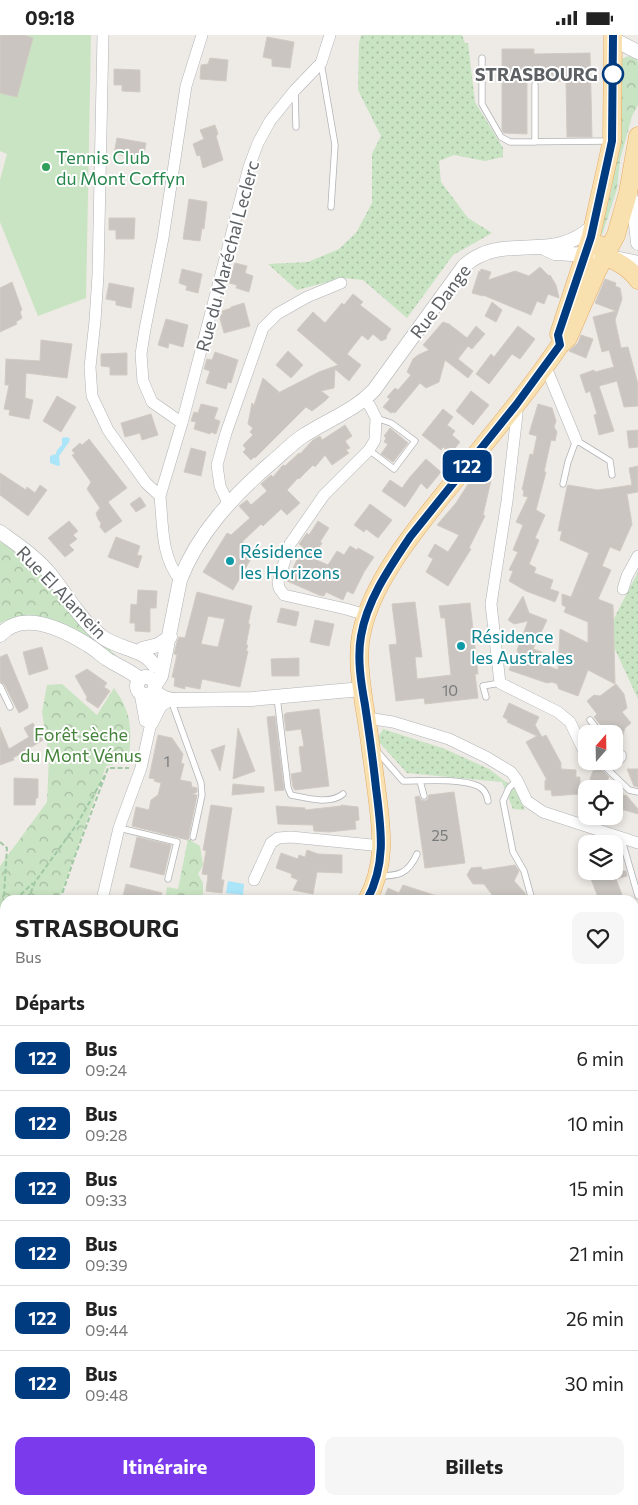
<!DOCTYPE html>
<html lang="fr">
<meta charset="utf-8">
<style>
:root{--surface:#fff;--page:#f6f6f6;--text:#222;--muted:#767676;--line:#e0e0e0;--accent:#7c3aed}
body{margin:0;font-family:Commissioner,sans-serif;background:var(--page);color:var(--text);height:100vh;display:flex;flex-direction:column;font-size:19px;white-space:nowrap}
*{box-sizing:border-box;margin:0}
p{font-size:16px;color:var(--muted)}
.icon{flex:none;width:28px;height:28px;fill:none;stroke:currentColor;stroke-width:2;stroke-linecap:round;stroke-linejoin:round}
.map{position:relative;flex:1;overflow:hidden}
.panel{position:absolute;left:0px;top:860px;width:639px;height:610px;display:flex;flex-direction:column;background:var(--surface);border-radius:15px 15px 0 0;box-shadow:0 2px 8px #0003}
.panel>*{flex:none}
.badge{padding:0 10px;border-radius:8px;font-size:18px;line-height:32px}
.needle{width:32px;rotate:20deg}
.fabs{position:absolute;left:578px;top:690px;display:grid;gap:10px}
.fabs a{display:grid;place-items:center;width:45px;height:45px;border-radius:10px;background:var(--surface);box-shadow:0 2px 8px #0003;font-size:25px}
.map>.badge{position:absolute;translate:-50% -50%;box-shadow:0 0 0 2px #fff}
h2{padding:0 15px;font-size:19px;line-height:45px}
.round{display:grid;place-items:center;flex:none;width:52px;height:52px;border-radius:10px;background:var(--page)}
.overview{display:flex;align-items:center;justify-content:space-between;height:85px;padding:0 15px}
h1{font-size:24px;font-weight:700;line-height:38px}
.primary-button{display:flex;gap:10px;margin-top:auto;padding:10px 15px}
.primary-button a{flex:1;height:58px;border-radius:10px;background:var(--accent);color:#fff;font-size:20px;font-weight:700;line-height:58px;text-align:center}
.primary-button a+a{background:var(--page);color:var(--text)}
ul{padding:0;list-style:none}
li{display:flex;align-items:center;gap:15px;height:65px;padding:0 15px;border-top:1px solid var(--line)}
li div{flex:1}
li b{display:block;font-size:19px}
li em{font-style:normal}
li .badge{min-width:55px;font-weight:700;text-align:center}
.status{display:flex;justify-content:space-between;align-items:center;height:35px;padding:0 25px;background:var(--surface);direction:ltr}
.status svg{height:14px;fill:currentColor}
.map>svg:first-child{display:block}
.grass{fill:url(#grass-dots)}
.forest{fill:url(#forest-crowns)}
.garden{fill:#c9e4c3}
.water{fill:#aae5f9}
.building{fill:#cac5c1;stroke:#d2cbc3;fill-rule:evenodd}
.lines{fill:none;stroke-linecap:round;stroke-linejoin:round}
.service-casing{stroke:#b0b3b6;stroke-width:7}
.minor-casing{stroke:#b0b3b6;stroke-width:12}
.tertiary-casing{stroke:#b0b3b6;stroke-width:15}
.primary-casing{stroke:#e7ab65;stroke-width:19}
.path{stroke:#a0c8a4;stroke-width:2;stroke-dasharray:5 2.5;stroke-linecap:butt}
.service{stroke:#fff;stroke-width:5.5}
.minor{stroke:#fff;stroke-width:11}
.tertiary{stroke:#fff;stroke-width:14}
.primary{stroke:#f9e0af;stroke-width:18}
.line-casing{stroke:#fff;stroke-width:11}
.line{stroke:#003b80;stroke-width:8}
.stop-dot{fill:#fff;stroke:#003b80;stroke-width:2.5}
.leisure-dot{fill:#2e9e5b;stroke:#fff;stroke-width:2}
.culture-dot{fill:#0f9aa8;stroke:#fff;stroke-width:2}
.labels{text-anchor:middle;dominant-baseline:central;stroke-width:4;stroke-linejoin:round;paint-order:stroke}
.number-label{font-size:15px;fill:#787a7b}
.stop-label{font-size:18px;font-weight:bold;fill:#5d6164;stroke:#fff;text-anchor:end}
.leisure-label{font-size:18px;fill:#27864d;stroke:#fff;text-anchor:start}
.street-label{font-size:18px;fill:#5d6164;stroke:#fff}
.culture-label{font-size:18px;fill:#0d838f;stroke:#fff;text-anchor:start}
.park-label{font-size:18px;fill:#46843c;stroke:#fff}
</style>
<div class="status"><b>09:18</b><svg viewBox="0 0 49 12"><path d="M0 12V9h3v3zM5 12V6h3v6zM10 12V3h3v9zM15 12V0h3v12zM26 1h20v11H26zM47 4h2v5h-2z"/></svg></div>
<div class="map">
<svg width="638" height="1470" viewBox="0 0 638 1470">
<defs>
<pattern id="grass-dots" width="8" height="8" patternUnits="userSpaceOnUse" patternTransform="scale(1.25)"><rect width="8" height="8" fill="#c9e4c3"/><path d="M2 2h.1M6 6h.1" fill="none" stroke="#a6bca2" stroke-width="1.8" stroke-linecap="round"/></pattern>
<pattern id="forest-crowns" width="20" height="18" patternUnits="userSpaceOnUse" patternTransform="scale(1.25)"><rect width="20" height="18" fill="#c9e4c3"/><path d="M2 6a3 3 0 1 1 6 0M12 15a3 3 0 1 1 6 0" fill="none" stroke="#a6bca2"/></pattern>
</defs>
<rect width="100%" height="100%" fill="#eeeae5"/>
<path class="grass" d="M 361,0 L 462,0 L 465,8 L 468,8 L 475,67 L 503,113 L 503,122 L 485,126 L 454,120 L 439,126 L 441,147 L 468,183 L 492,198 L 453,220 L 407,283 L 363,245 L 343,243 L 297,255 L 268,229 L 308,227 L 339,214 L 356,198 L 372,168 L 372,119 L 381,101 L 358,55 L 359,8 Z
M 638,537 L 638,664 L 607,597 Z
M 383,694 L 445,714 L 489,734 L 514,753 L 525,775 L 513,774 L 502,747 L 407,738 L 377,705 Z"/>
<path class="forest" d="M 629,21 L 638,26 L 638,70 L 632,81 L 620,125 L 617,154 L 602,200 L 600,199 L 611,156 L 615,125 L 621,24 Z
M 0,507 L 11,513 L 35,531 L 112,617 L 125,629 L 60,587 L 18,581 L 0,588 Z
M 62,649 L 97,680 L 114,653 C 133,680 131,693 129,725 L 106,731 L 59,865 L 5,865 L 5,1008 L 0,1022 L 0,831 L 47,767 L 49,722 L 42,677 L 47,650 Z
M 188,804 L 200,811 L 203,830 L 198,839 L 203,848 L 203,862 L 206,865 L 173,865 L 166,860 L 167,852 L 178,854 Z"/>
<path class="garden" d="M 2,0 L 91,0 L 86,263 L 38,281 L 0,187 L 0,145 L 7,119 L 0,116 L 0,8 Z"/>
<path class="water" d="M 67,402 L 70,404 L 69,407 L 59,421 L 60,430 L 58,431 L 50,428 L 50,421 L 56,419 L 57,415 L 62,410 L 62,403 Z
M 228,846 L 244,849 L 243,860 L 226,858 Z"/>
<path class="building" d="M 0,0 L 24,0 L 33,3 L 17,62 L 0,58 Z
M 267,2 L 294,7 L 290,33 L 272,31 L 272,24 L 263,22 Z
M 502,14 L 534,14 L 534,19 L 590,18 L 592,102 L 567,102 L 566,46 L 553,46 L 553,40 L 527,40 L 527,99 L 504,98 L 502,95 Z
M 210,23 L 228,25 L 226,46 L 200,44 L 201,30 L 208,29 Z
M 114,34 L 140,35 L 140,57 L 122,56 L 122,50 L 114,50 Z
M 215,90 L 218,99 L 216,101 L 223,125 L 203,133 L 200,120 L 197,121 L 193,109 L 204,104 L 200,95 Z
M 117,103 L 146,108 L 142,130 L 125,126 L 126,121 L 114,119 Z
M 189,164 L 207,167 L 204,194 L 202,193 L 200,206 L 183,204 Z
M 109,183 L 135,183 L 134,204 L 116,204 L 116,195 L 109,195 Z
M 235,228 L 247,231 L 245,238 L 253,241 L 249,257 L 236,253 L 237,250 L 229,248 Z
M 540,232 L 549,241 L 550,240 L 556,250 L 559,263 L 548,259 L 544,269 L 537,266 L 531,280 L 483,260 L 483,261 L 472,258 L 479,236 L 480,237 L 481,234 L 491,237 L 488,245 L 515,236 L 529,241 Z
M 182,234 L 202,239 L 198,258 L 186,255 L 187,251 L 179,248 Z
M 605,244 L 616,248 L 615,251 L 620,253 L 622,264 L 615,285 L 621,313 L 628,312 L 638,349 L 638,371 L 624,372 L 617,346 L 599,351 L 614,396 L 599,400 L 594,380 L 597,379 L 590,356 L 586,358 L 580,340 L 594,335 L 595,337 L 614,332 L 609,315 L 602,317 L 593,282 L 616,276 L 595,268 Z
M 12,247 L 22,275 L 20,277 L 22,283 L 16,287 L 17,289 L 0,297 L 0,253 Z
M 109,248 L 134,253 L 131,273 L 116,270 L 116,266 L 106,264 Z
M 353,259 L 363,267 L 360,270 L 391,294 L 387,300 L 386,304 L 381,306 L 373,299 L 368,305 L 362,300 L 347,319 L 361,330 L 349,346 L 335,334 L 334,353 L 321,356 L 329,362 L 325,366 L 312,376 L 306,372 L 255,423 L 254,422 L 251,425 L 243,417 L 246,414 L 243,410 L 253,400 L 250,397 L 253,393 L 248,389 L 252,368 L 254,370 L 263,343 L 279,357 L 278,358 L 319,337 L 338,330 L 297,295 L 313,277 L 325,288 L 342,268 L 344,270 Z
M 492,267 L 502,275 L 496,287 L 485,281 Z
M 244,268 L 250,291 L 224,298 L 219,280 L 223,279 L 222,276 L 231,273 L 231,272 Z
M 166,284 L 188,290 L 183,312 L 169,308 L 168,313 L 158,310 Z
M 443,287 L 449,289 L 467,303 L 476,291 L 485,299 L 472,314 L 468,311 L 458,324 L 473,336 L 468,343 L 445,325 L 439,347 L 426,353 L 420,348 L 395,378 L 393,377 L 391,378 L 383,372 L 390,364 L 387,362 L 395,353 L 398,355 L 411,340 L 407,337 L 413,324 L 418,320 L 429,315 L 423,310 Z
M 518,291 L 535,304 L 520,324 L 512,319 L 489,349 L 476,339 L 491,319 L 494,322 Z
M 581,300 L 593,304 L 586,323 L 569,316 L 578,308 Z
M 41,305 L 72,309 L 67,343 L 26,338 L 25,363 L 33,365 L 29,384 L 9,380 L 10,375 L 4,374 L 9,350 L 5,350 L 6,324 L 40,326 Z
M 288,316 L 303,330 L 291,343 L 276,330 Z
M 215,317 L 238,325 L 231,348 L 228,347 L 226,354 L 206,348 L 210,336 L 204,334 L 207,324 L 212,325 Z
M 127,318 L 127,340 L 110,340 L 110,332 L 101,331 L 101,319 Z
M 471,356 L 489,370 L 473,390 L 456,376 Z
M 57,361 L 76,372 L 61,397 L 43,386 Z
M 201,369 L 218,373 L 214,384 L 220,386 L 216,399 L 211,397 L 210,399 L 194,394 L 196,387 L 191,386 L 194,377 L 198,378 Z
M 538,369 L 552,373 L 556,386 L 554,392 L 557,397 L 555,406 L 551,405 L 544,437 L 546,437 L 536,475 L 545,480 L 535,503 L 539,505 L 529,529 L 536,533 L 534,538 L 553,545 L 550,554 L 559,557 L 555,567 L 526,556 L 509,546 L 513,536 L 509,535 L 518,517 L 513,515 L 523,490 L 516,487 L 528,462 L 523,461 L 524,455 L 522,455 L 530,419 L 533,420 L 537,401 L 529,399 Z
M 443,374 L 453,382 L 447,390 L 455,396 L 452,400 L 460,407 L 451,418 L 443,412 L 441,415 L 422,400 Z
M 151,379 L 158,400 L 142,405 L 140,398 L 125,402 L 121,388 Z
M 345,390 L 352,401 L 345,406 L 350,413 L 346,415 L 349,418 L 332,430 L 325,420 L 315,432 L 313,430 L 299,444 L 298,443 L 287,455 L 300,468 L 287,480 L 281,474 L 263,491 L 261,489 L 242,507 L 256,515 L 233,555 L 203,537 L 227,498 L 231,500 L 250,483 L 239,471 L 247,465 L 251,470 L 267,456 L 261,449 L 271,440 L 273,442 L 283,430 L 285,431 L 299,418 L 300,419 L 313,405 L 320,401 L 322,405 Z
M 390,393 L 408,408 L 393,427 L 381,419 L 388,409 L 384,407 L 386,403 L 384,401 Z
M 638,395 L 638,412 L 629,413 L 627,396 Z
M 89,404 L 127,453 L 108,467 L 122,486 L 105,498 L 100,492 L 101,488 L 98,484 L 96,478 L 100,473 L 87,454 L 91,447 L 72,420 L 75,419 L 72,415 L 80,408 L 82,410 Z
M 191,413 L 206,417 L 201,441 L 184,437 Z
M 426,424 L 441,437 L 427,454 L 421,448 L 405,472 L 382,456 L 390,445 L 402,453 L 410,442 Z
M 638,431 L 638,457 L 627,459 L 632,489 L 620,516 L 610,512 L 602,531 L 611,535 L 598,564 L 613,570 L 615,649 L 588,635 L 578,661 L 559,654 L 557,649 L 552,647 L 547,648 L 509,635 L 512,628 L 520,623 L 517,615 L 528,586 L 514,589 L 508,585 L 523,561 L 529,578 L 547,585 L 533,614 L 542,617 L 538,627 L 558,635 L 560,594 L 588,608 L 588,587 L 564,577 L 566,572 L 562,570 L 562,559 L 571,562 L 589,518 L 560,505 L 562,496 L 558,496 L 567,452 L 568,450 L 598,455 L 632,450 L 629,433 Z
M 479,432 L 492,441 L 483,480 L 485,481 L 469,513 L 471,514 L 448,551 L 426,537 L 433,524 L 428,521 L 435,509 L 448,517 L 459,500 L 437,490 L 456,468 Z
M 0,438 L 26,455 L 27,452 L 35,458 L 40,450 L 47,455 L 28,481 L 0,460 Z
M 140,462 L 146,471 L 136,477 L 130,469 Z
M 370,469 L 392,485 L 378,503 L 366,494 L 364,497 L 354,490 Z
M 69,486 L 78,496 L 73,500 L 77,504 L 69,510 L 74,515 L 65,522 L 48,503 Z
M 318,486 L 329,493 L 320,507 L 322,508 L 312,523 L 328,530 L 337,516 L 344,520 L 350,511 L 357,515 L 358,513 L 374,522 L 364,537 L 353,559 L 347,556 L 343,565 L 326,557 L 324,561 L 319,560 L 287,546 L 303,512 L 299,509 L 307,498 L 309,500 Z
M 116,502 L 140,511 L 137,520 L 142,521 L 138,533 L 108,522 Z
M 138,555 L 157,556 L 156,573 L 150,573 L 150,597 L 135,596 L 135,588 L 130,588 L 131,569 L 137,570 Z
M 197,557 L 252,571 L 248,589 L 250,589 L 246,610 L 248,610 L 246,616 L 248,616 L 240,652 L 202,644 L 200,654 L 185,651 L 185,654 L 174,651 L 175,643 L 172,642 L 177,620 L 174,619 L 177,607 L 179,602 L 185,603 ZM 208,581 L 225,584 L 218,612 L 201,609 Z
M 415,567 L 422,622 L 415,622 L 417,644 L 451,640 L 445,583 L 441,583 L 439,571 L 470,568 L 478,639 L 475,639 L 478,663 L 425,669 L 424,663 L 396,666 L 389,610 L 397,609 L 392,569 Z
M 281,573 L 299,577 L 296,591 L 277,587 Z
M 315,585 L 334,589 L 329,611 L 310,607 Z
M 42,612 L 48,634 L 29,640 L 23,617 Z
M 7,619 L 28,670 L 28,673 L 19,678 L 4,649 L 0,646 L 0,622 Z
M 299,623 L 299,641 L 272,641 L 271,624 Z
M 87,634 L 107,648 L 104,652 L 110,656 L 98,673 L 86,665 L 87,662 L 75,641 Z
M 616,649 L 624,659 L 627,673 L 622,677 L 631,688 L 625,693 L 623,700 L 618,704 L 614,699 L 608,699 L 594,682 L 597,679 L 587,666 L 594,660 L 600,661 Z
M 509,668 L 539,682 L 535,690 L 542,702 L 546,700 L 561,728 L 561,734 L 576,735 L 576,742 L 580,742 L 580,759 L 552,761 L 551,755 L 545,755 L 545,745 L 547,745 L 526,707 L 537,701 L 507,687 L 508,685 L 503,682 Z
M 319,674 L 329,751 L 295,755 L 293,752 L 291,739 L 302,737 L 299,712 L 304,711 L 301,694 L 286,696 L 284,680 L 286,678 Z
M 275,681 L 284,755 L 275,756 L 267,682 Z
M 33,688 L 43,705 L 13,723 L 14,725 L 0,730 L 0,692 L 9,714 L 29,702 L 24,693 Z
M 238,693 L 255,736 L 233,744 Z
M 158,700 L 172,703 L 183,719 L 181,728 L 184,729 L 180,745 L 191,747 L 192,752 L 197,753 L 197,757 L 192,759 L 197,760 L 188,805 L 132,791 L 136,772 L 149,775 L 151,765 L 158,760 L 161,748 L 154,746 L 155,744 L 149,743 Z
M 225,710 L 220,736 L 211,715 Z
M 601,734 L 609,742 L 607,745 L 614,754 L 598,754 L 590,744 L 593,736 Z
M 627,734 L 638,734 L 638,752 L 634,751 Z
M 14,743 L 38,744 L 38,763 L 36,763 L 35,770 L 14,770 Z
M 233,749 L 264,752 L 264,757 L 232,760 Z
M 454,757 L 465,828 L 425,833 L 415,762 L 419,761 L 421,765 L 425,766 L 428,764 L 429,760 Z
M 614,757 L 627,761 L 638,774 L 638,779 L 614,772 Z
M 211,770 L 232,773 L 221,845 L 224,845 L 222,858 L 206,856 L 208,840 L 202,839 L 206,816 L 203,815 Z
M 341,770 L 358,772 L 359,785 L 355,786 L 356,794 L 329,797 L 314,796 L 313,790 L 278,789 L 276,771 L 305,773 L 305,775 L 341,771 Z
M 137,802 L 171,810 L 164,840 L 130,832 Z
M 307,815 L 318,819 L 342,820 L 342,838 L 317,837 L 313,859 L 293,855 L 298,845 L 291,842 L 292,839 L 276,833 L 281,818 L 298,824 L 299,820 L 305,822 Z
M 515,830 L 519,836 L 514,846 L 525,858 L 527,865 L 496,865 L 484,849 L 473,849 L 467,840 L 471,833 L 481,832 L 483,835 Z
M 588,836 L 626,836 L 627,841 L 616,844 L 624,865 L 599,865 Z
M 126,849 L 162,858 L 160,865 L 122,865 Z
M 403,850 L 440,862 L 440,865 L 383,865 L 388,853 L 399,858 Z"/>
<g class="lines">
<g class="service-casing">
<path id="service" d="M 482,23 L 482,69 L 501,102 L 510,107 L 610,106
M 321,28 L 335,110 L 331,172
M 295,57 L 296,92
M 535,107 L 535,50
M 369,415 L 394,434 L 415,406 L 391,388 L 376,383
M 563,449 L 568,427 L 576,405 L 610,426 L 612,440
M 0,651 L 10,672
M 277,662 L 288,753 L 291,760 C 306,763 330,770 343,759
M 486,662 L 483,651 L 500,648
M 171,665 L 201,748 L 202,760 L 193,802
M 590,685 L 601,699
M 376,715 L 403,746 C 423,746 460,743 478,751 C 484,754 487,759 488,766
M 600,727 L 629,755 L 638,757
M 601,727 L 616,730 L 623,723 L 623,719 L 616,717 L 614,714
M 517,745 L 509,753 L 503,766 L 513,817 L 524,836 L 532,865
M 420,746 L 424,761
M 119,793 L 177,807 L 168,844
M 621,802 L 638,861
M 378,841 C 399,841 408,839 417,819
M 634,1399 L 638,1400
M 0,1436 L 5,1434
M 594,1470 L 596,1465"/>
</g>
<g class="minor-casing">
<path id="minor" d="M 103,0 L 98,240 L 95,286 L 90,332 L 92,361 L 108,395 L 146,448 L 160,461 C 163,491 161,521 180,545
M 545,330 L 576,405
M 364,365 L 370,371 L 376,383 L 375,405 L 369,415 L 324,460 L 290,509 L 278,547 L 279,553 L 284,560 L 346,574 L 366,580
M 516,370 L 517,379 L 507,466 L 491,569 L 500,648 L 558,677 L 570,687 L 583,714
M 182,388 L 152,367 L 143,346 L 141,319 L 145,294 L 163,203 L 186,51 L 202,0
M 160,461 L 182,388 L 249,132 L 258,108 L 270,86 L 295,55 L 321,28 L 330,0
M 228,468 L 220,451 L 217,430 L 226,398 L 263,293 L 277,279 L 307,262 L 341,248
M 623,554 L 627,541 L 638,521
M 140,658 L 145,686
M 367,683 L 393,687 L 449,704 L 486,722 L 511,737 L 517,745 L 527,766 L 543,777 L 638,808
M 254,845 L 271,808 L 278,803 L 291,802 L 382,811
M 102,865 L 119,793 L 141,733 L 151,688 L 151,659
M 634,1033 L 638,1034
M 0,1130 L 5,1120
M 634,1218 L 638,1219
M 0,1226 L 5,1224
M 396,1465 L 414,1470
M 190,1470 L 191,1465
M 495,1470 L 496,1465"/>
</g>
<g class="tertiary-casing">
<path id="tertiary" d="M 613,4 L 638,17
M 628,158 L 634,170 L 638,208
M 546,214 L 555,218 L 605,221 L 638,228
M 0,497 C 18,510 36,522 50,539 C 67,560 80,585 101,601 C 117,614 143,613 154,630
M 0,600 C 23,574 64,595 88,610 C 95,614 101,620 107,624 C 118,631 130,636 140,644
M 142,614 L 158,610 L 170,602
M137 651a9 9 0 1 1 18 0a9 9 0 1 1-18 0Z
M 155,650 L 161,641 L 163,631 L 180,545 C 198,498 234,460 271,428 C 282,419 292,408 303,401 C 327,385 354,376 374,355 L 464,231 C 504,195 553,231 594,190
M 154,655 C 161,663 168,665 178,665 L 252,664 L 362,654
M 151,688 L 160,670 L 168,665
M 634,1385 L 638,1387"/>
</g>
<g class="primary-casing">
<path id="primary" d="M 600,210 L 605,221 C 618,227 630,233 638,245
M 559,299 L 591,201 L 612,106 L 613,0
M 367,865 C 388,827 381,791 376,751 C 372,723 369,696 364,669 C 361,647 357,622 361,601 C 370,548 418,491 451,450 C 488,404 527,359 560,310 L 568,303 L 597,236 L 616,200 L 628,158 L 638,101
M 78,1470 L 80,1465"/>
</g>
<path class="path" d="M 0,807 L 7,813 L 3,876
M 15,865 L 33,848
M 28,865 L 35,847 L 77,789 L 105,740
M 60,865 L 75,821 L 108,733 L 129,733
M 0,885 L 5,874
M 0,939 L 5,925
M 0,1004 L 5,998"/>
<use href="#service" class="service"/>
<use href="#minor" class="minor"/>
<use href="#tertiary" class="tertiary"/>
<use href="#primary" class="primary"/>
</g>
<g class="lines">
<g class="line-casing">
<path id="line" d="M 367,865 C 387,828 381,793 376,753 C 373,725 369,697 365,670 C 361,648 357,623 361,601 C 367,565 390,532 410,502 L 516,370 L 560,310 L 558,300 L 591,202 L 612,106 L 613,0"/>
</g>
<use href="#line" class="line"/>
</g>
<circle class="stop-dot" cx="613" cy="39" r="10"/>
<circle class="leisure-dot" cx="46" cy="132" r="5"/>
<g class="culture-dot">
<circle cx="230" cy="526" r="5"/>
<circle cx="461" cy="611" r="5"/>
</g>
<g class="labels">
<g class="number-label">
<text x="450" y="655">10</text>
<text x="167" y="726">1</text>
<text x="440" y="800">25</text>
</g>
<g class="stop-label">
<text x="598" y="39">STRASBOURG</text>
</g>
<g class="leisure-label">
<text x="56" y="122">Tennis Club<tspan x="56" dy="21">du Mont Coffyn</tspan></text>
</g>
<g class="street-label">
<text transform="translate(227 221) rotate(-75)">Rue du Maréchal Leclerc</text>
<text transform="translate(440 266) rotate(-53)">Rue Dange</text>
<text transform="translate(62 557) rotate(46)">Rue El Alamein</text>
</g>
<g class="culture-label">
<text x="240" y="516">Résidence<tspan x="240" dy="21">les Horizons</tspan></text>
<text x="471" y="601">Résidence<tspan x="471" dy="21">les Australes</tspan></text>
</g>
<g class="park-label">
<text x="81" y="699">Forêt sèche<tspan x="81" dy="21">du Mont Vénus</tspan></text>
</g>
</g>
</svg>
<div class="fabs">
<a><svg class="needle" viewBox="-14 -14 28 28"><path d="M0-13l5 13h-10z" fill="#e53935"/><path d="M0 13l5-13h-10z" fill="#767676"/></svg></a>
<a><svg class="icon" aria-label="locate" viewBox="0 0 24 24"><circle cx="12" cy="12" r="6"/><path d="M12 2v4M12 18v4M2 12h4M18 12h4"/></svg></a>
<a><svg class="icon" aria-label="layers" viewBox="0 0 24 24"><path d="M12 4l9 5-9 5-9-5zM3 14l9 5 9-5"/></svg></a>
</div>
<b class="badge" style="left:467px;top:431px;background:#003b80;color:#fff">122</b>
<section class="panel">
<div class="overview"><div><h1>STRASBOURG</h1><p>Bus</p></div><a class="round"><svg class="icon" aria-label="heart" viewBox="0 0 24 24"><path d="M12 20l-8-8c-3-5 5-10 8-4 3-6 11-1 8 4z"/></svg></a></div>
<h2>Départs</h2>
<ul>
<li><span class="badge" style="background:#003b80;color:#fff">122</span><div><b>Bus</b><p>09:24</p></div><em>6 min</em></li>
<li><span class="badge" style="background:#003b80;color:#fff">122</span><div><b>Bus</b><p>09:28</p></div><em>10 min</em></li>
<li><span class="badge" style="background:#003b80;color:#fff">122</span><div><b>Bus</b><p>09:33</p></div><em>15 min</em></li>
<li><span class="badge" style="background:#003b80;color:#fff">122</span><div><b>Bus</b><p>09:39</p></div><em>21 min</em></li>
<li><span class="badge" style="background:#003b80;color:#fff">122</span><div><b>Bus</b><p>09:44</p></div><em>26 min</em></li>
<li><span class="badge" style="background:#003b80;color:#fff">122</span><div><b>Bus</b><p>09:48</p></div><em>30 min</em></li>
</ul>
<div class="primary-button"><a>Itinéraire</a><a>Billets</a></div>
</section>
</div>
